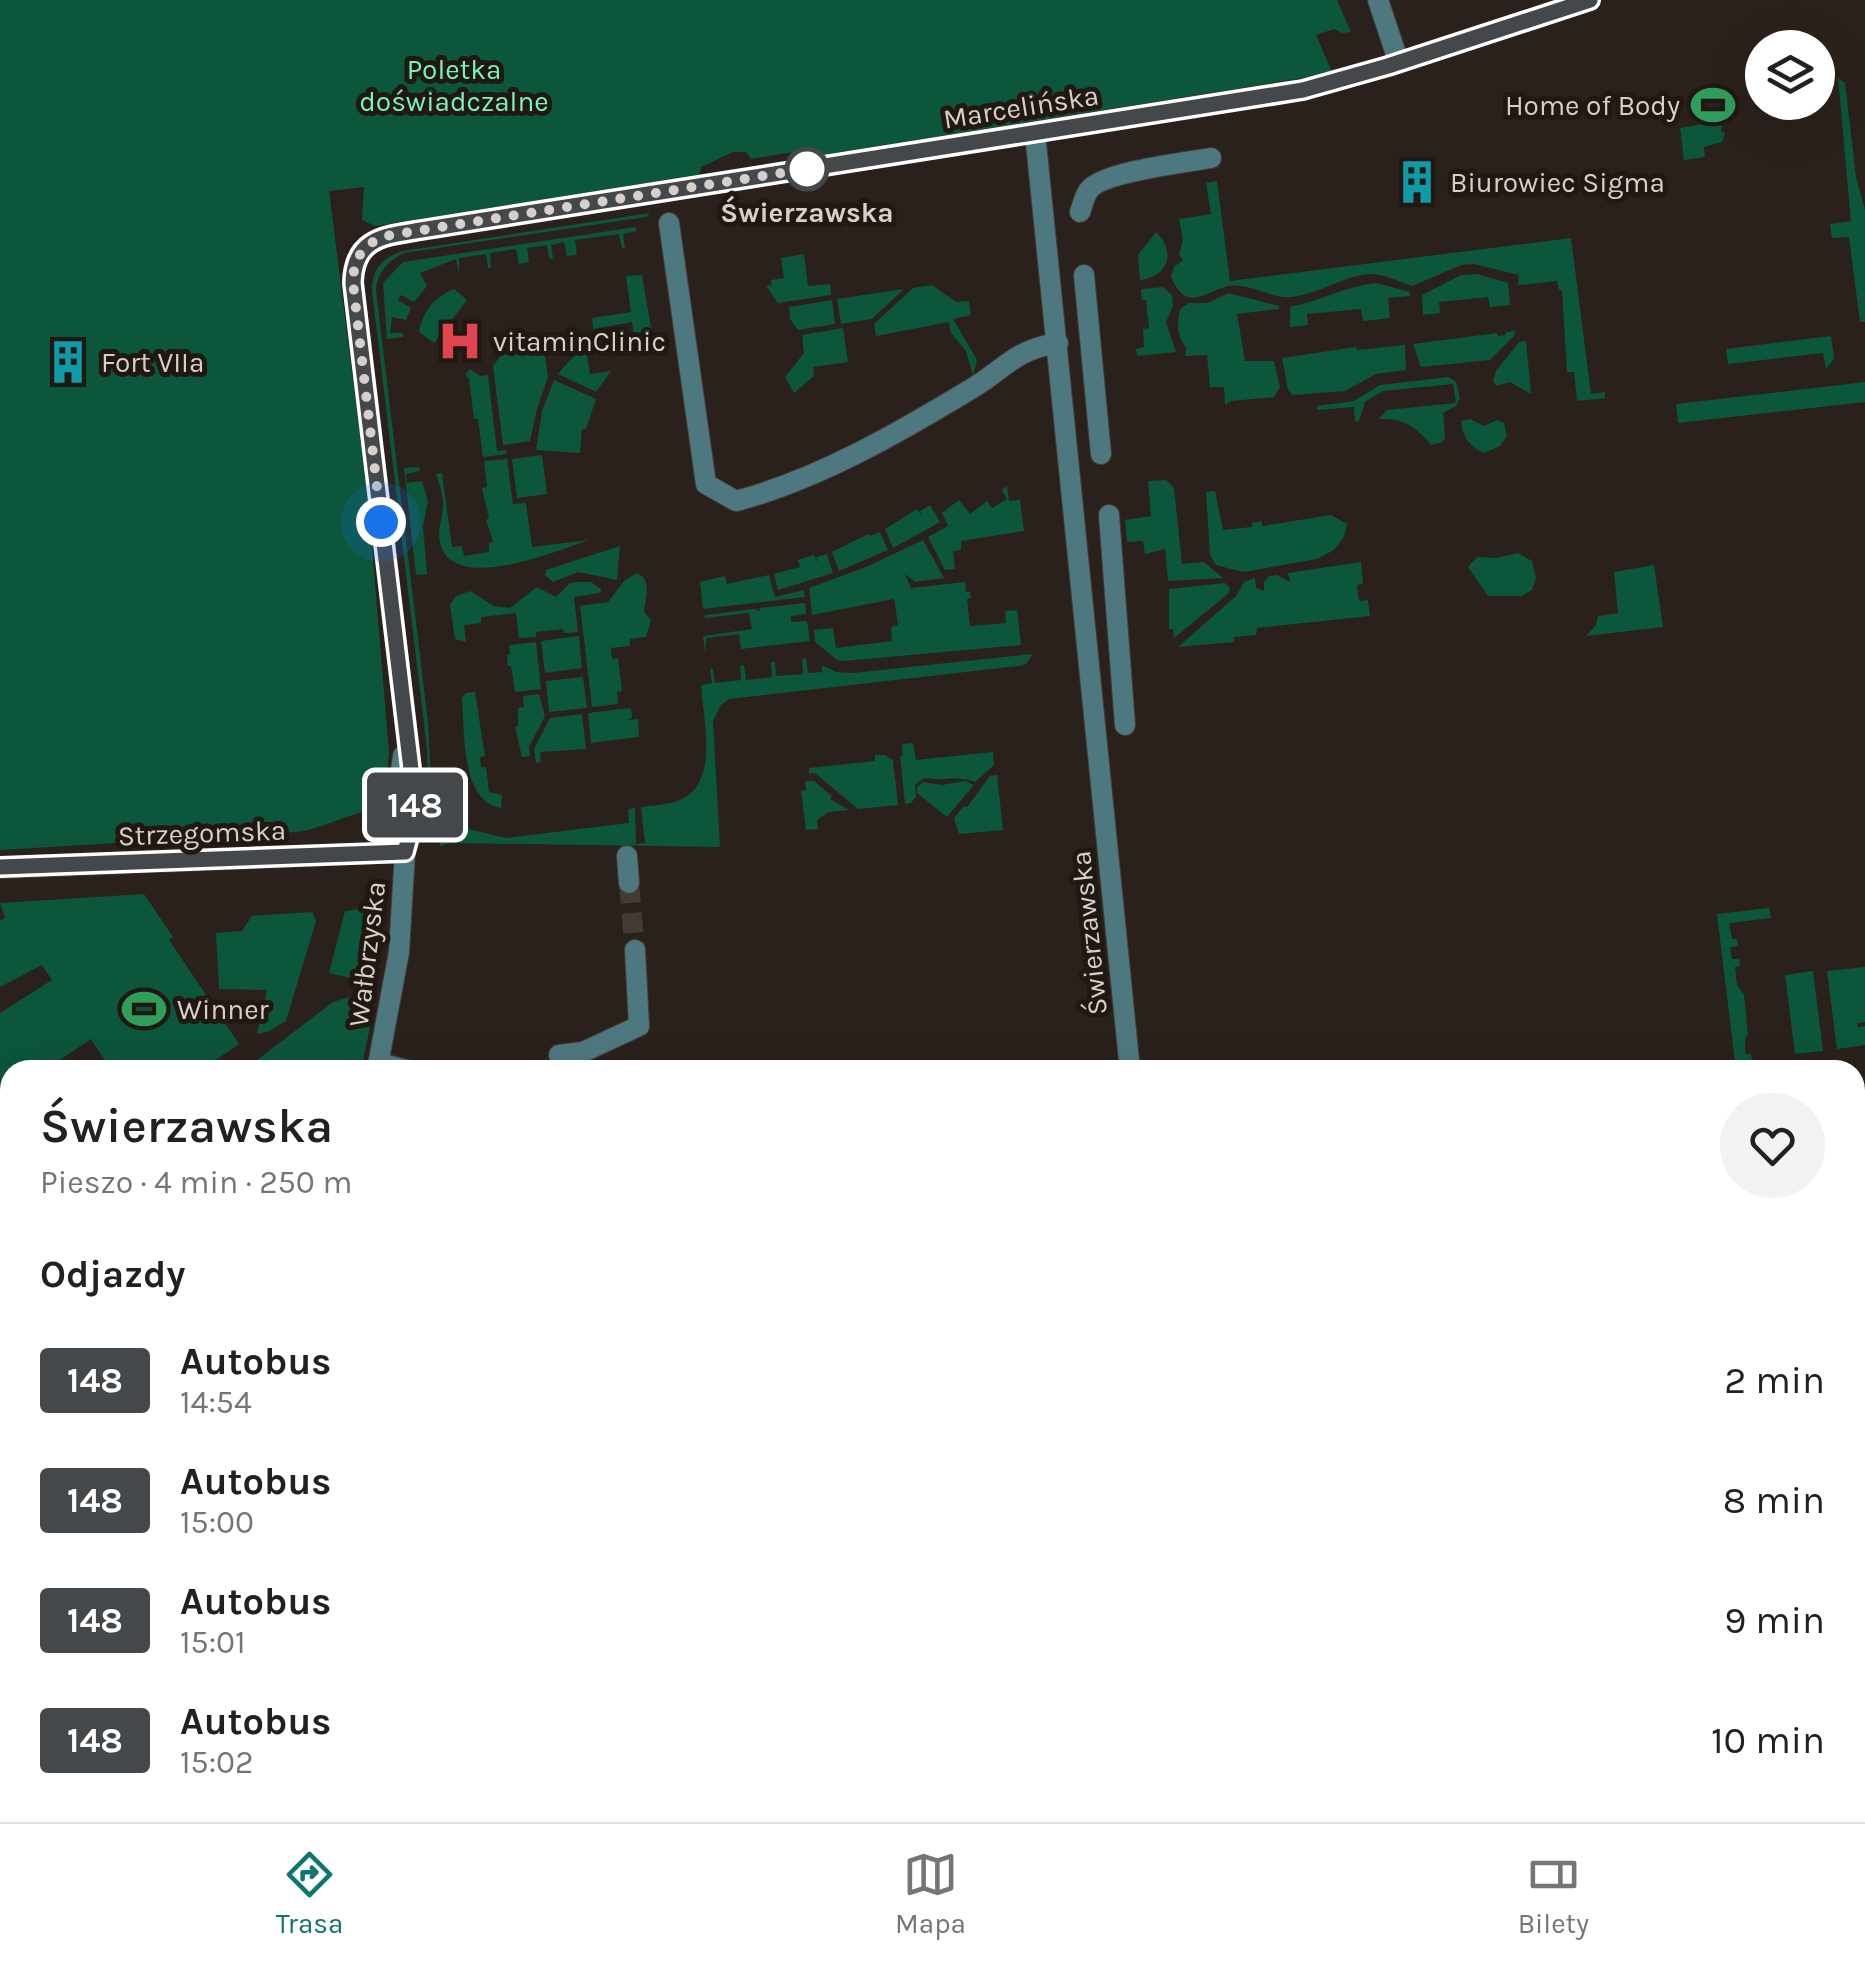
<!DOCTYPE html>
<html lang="pl">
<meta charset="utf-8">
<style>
:root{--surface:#fff;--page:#f2f2f2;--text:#202124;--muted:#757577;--line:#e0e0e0;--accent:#0f766e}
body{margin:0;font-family:Karla,sans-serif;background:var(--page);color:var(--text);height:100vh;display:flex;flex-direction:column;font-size:38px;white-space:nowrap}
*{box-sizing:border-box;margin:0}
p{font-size:32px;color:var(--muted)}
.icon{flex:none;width:55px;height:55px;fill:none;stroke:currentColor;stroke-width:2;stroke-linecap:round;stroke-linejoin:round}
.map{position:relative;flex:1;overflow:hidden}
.sheet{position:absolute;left:0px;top:1060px;width:1865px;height:762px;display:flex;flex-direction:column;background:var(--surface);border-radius:30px 30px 0 0;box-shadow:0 10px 40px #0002}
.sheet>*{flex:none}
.badge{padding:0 20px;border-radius:8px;font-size:35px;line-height:65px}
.buttons{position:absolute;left:1745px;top:30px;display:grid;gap:20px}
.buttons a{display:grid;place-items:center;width:90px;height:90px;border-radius:50%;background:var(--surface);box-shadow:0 10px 40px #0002;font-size:50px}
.you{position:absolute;width:50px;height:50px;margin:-25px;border:8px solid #fff;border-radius:50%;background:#1a73e8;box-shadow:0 0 0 15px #1a73e833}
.map>.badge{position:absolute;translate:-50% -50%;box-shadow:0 0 0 5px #fff}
h2{padding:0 40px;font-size:38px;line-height:90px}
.round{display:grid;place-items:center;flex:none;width:105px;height:105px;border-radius:52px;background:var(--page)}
.summary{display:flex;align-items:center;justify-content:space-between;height:170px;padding:0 40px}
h1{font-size:48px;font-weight:600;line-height:75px}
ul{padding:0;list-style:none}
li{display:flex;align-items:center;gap:30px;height:120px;padding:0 40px}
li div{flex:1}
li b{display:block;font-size:38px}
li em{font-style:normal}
li .badge{min-width:110px;font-weight:700;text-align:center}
.dock{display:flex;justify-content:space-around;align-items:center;height:140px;border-top:2px solid var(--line);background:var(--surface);font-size:28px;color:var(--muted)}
.dock a{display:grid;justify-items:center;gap:5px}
.dock .current{color:var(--accent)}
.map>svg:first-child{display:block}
.green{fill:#0c563c}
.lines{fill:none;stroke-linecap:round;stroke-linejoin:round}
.street-tunnel{stroke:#453b36;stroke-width:20;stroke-dasharray:20 10;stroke-linecap:butt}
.street-casing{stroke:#463d38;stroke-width:22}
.street{stroke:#4e787f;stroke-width:20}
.line-casing{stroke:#fff;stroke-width:22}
.line{stroke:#45484a;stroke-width:15}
.walk{stroke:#d6cfcc;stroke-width:10;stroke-dasharray:0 18}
.stop-dot{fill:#fff;stroke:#45484a;stroke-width:5}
.labels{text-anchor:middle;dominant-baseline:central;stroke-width:10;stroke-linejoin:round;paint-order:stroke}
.park-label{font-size:28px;fill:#77f3be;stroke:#221812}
.poi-label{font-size:28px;fill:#d6cfcc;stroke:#221812;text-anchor:start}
.street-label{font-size:28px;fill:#d6cfcc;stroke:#221812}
.stop-label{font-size:28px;font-weight:bold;fill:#d6cfcc;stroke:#221812}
</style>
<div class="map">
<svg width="1865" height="1822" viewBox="0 0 1865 1822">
<rect width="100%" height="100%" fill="#2b211c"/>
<path class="green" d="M 0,0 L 1337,0 L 1351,32 L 1342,33 L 1334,29 L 1316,35 L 1332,72 L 1313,76 L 801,159 L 799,151 L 751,159 L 746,152 L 733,152 L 701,167 L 699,175 L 375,226 L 362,220 L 364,187 L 329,191 L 368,499 L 389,752 L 384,808 C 354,810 327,828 296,832 L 0,850 Z
M 1838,78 L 1845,83 L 1856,177 L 1865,210 L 1865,322 L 1860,322 L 1849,237 L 1832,238 L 1830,224 L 1851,221 Z
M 1703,124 L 1722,124 L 1721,132 L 1725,133 L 1722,142 L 1704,147 L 1705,157 L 1684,160 L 1680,128 Z
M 1217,181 L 1230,281 L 1571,238 L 1591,394 L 1605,392 L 1605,398 L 1577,401 L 1574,372 L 1567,372 L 1562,291 L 1559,290 L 1557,281 L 1518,285 L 1519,275 L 1474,264 L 1461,265 L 1412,286 C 1400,282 1387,275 1374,274 C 1344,274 1321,294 1291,297 C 1270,299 1251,283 1229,286 C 1206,290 1187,315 1171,277 L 1174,267 L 1183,260 L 1179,254 L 1183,240 L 1179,219 L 1211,214 L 1206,183 Z
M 650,213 L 646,217 L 404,253 C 389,260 376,274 376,291 L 428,722 L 434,838 L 430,839 L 427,749 L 372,291 C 372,269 382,258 403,251 Z
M 636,227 L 636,231 L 623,234 L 625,248 L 622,248 L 619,234 L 575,240 L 577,255 L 567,256 L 564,242 L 551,245 L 553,258 L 549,259 L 547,245 L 527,248 L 529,262 L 519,264 L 516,249 L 490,253 L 491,268 L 488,268 L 486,254 L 459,258 L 459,273 L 456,259 L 420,273 L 427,286 L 414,302 L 401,295 L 398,300 L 411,308 L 406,320 L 392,317 L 390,333 L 403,333 L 403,337 L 387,339 L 383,283 L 403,262 Z
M 1156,232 C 1177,252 1168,277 1140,280 L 1138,255 Z
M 804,254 L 808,286 L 830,284 L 831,295 L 778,303 L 766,286 L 772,285 L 771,280 L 784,278 L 781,258 Z
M 1477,274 L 1508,283 L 1510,305 L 1490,307 L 1488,297 L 1439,302 L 1440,313 L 1423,315 L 1422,295 L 1461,275 Z
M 642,275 L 654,346 L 587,356 L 590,374 L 611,371 L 596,392 L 558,374 C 576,353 595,335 624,330 L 625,337 L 634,336 L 632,322 L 593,329 L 592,318 L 631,312 L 626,276 Z
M 1376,283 L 1410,292 L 1410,296 L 1388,298 L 1390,318 L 1363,321 L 1361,309 L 1307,314 L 1308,325 L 1290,327 L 1290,307 C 1320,301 1346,286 1376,283 Z
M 932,285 L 956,302 L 969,301 L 971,315 L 953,319 L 977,360 L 973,376 L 966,351 L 951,333 L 949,322 L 876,336 L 874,324 L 913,288 Z
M 1163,287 L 1172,295 L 1173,306 L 1166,322 L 1176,352 L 1137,356 L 1136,349 L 1144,347 L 1143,329 L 1149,328 L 1146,300 L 1142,300 L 1141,289 Z
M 454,289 L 467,300 L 434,343 L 419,332 C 423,311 434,297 454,289 Z
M 904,289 L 872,319 L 841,324 L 837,299 Z
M 1228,293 L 1279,306 L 1279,309 L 1237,314 L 1245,361 L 1274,361 L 1280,387 L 1274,397 L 1231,401 L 1225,405 L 1224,387 L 1210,387 L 1207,355 L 1185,356 L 1186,347 C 1176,335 1177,324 1180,309 L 1189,303 L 1207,303 Z
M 832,300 L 835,324 L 798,330 L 790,319 L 789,307 Z
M 843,328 L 848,362 L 813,367 L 814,376 L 794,393 L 785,377 L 804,353 L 802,335 Z
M 1515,331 L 1514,336 L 1490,360 L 1421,367 L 1413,344 L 1497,333 L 1498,336 L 1505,335 L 1506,332 Z
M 1831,336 L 1834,359 L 1826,369 L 1823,353 L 1728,364 L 1726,349 Z
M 532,340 L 533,344 L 543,343 L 548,377 L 537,409 L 530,441 L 503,445 L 493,366 L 510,343 Z
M 1526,341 L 1531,394 L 1510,382 L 1496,386 L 1493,380 L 1496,371 L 1519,342 Z
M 1405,345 L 1406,370 L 1376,374 L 1345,391 L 1293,395 L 1288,390 L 1282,358 L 1356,347 L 1357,350 Z
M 470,369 L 480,376 L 488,375 L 497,451 L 506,450 L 507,454 L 483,457 L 478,419 L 474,419 L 469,378 L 465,375 Z
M 1449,377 L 1456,382 L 1460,398 L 1456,406 L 1443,413 L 1445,437 L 1443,442 L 1431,445 C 1416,426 1403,418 1379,419 L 1387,410 L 1456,403 L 1453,384 L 1383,391 L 1365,402 L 1359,421 L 1355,422 L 1354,407 L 1317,410 L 1317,406 L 1354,401 L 1380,385 Z
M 554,380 L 596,399 L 586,429 L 582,429 L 580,453 L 536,450 L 542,411 Z
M 1865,382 L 1865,402 L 1678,423 L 1676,404 Z
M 1470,419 L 1484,426 L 1497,420 L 1504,423 L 1507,436 L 1500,446 L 1484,453 C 1470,448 1462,435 1461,421 Z
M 542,455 L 547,494 L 517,498 L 512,459 Z
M 507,459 L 513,504 L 526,503 L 532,547 L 589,540 C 556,551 453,595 440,543 C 437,529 443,518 443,504 C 443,494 439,483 436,474 L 442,473 L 452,547 L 462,546 L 464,556 L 489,552 L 489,543 L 493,542 L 486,520 L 489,518 L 482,488 L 487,487 L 484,461 Z
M 419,467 L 420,471 L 406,474 L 407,483 L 422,481 L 428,501 L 423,526 L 427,574 L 416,575 L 404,468 Z
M 1166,480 L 1174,488 L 1182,564 L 1204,562 L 1223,578 L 1168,581 L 1165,549 L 1145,554 L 1143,541 L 1127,542 L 1125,520 L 1151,516 L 1148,481 Z
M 1007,486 L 1009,501 L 1020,500 L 1024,531 L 961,541 L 961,550 L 953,551 L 955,569 L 945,570 L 928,537 L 948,526 L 942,513 L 959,500 L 970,514 L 987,501 L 992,508 L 1007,499 L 1002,490 Z
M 1215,491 L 1223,530 L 1252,527 L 1252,523 L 1261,521 L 1263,526 L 1331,515 L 1347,524 L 1344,537 L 1334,550 L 1317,559 L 1243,572 L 1216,565 L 1210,555 L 1206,492 Z
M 930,505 L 940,522 L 893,548 L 885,529 L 917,509 L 923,517 L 920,511 Z
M 880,532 L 888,550 L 839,571 L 832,552 L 868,534 L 870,536 Z
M 923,540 L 944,578 L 915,582 L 905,574 L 911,588 L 965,582 L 966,592 L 970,592 L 971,598 L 967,599 L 970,626 L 1006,623 L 1005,611 L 1017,610 L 1021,645 L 844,661 L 837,660 L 815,642 L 814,630 L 833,628 L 836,648 L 892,641 L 891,627 L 898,625 L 894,599 L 812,615 L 809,588 L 866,567 Z
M 620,546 L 617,580 L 578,572 L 553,582 L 545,575 L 546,570 Z
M 1518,553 L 1532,561 L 1536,578 L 1532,590 L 1522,596 L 1488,596 L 1468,567 L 1477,557 L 1497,558 Z
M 827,554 L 833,573 L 778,590 L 774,574 L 800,567 L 798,560 L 814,555 L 818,564 L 816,557 Z
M 1361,562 L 1363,584 L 1357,585 L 1359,601 L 1368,600 L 1370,616 L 1257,628 L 1256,635 L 1234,637 L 1234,642 L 1178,647 L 1236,596 L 1244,582 L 1255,578 L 1256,588 L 1264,591 L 1264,582 L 1269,576 L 1277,575 L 1290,582 L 1288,573 Z
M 1654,565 L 1663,627 L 1586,636 L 1596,625 L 1598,616 L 1618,613 L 1614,572 Z
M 637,573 C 653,580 645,598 644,612 L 651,620 L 646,637 L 630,639 L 630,646 L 611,648 L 612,659 L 618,658 L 622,691 L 617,692 L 618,704 L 592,707 L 580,606 L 608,602 L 625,580 Z
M 769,575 L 775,597 L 804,590 L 805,597 L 703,609 L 700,582 L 725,576 L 727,584 Z
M 577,582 L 591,582 L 602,590 L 599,593 L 574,597 L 578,632 L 564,633 L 563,629 L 536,632 L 536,637 L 519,638 L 516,613 L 481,617 L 481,623 L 464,625 L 466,642 L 455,639 L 450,605 L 456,596 L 470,591 L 494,606 L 510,608 L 537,587 L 556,597 L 570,583 Z
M 1225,583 L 1230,588 L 1228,594 L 1174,638 L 1173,629 L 1169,629 L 1169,589 Z
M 805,603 L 806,614 L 791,616 L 791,622 L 807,621 L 810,641 L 741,649 L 739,634 L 706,638 L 705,653 L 703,636 L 752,629 L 749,613 L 704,618 L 706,615 L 754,609 L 759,611 L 760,608 Z
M 579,636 L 582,668 L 545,673 L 541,641 Z
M 536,642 L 541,689 L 515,692 L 511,666 L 508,666 L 507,655 L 510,655 L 509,645 Z
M 1033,654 L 1026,664 L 1019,666 L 729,699 L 721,705 L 713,721 L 720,847 L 449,843 L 440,846 L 440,817 L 459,819 L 460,827 L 506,838 L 629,823 L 628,809 L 635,808 L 636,844 L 645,843 L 641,807 C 654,805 668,805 680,800 C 720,783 703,719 701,685 L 712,683 L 710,669 L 713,669 L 715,683 L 741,680 L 740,666 L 744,665 L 746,680 L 772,677 L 771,662 L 775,662 L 776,676 L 803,674 L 802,659 L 806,658 L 808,673 L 822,672 L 822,665 L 836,672 L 853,673 Z
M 583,677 L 587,708 L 549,712 L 546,681 Z
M 475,692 L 485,756 L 480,757 L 481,767 L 486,767 L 489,792 L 502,795 L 501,808 C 460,801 465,731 462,698 L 466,693 Z
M 539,694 L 545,716 L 529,747 L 530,756 L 522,757 L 515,727 L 518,726 L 518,708 L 524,707 L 523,696 Z
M 631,708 L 632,718 L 627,720 L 638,719 L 639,737 L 591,743 L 588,713 Z
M 582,714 L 586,749 L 540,752 L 541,762 L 536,763 L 534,749 L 550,718 Z
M 913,743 L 916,760 L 993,752 L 994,765 L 975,782 C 962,775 941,781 924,778 L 915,785 L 916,797 L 911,803 L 905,804 L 900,756 L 903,755 L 902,744 Z
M 875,755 L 885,755 L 893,760 L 898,805 L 858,809 L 815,773 L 809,774 L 809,768 L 875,761 Z
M 997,775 L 1003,830 L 959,834 L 954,818 L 964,806 L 967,807 L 990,776 Z
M 805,781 L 814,781 L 832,796 L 830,799 L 849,810 L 829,812 L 817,820 L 818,829 L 806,830 L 801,791 L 806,790 Z
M 965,781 L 974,785 L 947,817 L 917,793 L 917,787 L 923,782 L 942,785 Z
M 144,894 L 173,937 L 169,940 L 239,1044 L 201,1070 L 111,1070 L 91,1039 L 51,1066 L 53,1070 L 10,1070 L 10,1138 L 0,1143 L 0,1013 L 52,980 L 42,965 L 0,987 L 0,921 L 5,918 L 0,903 Z
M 1769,908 L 1771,918 L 1729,923 L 1732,939 L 1737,939 L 1738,946 L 1730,947 L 1732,959 L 1739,959 L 1740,966 L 1735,967 L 1737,985 L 1744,995 L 1748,1036 L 1745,1037 L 1745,1054 L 1751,1054 L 1753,1068 L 1736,1070 L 1717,914 Z
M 359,909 L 378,912 L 367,982 L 329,973 L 345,911 Z
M 312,912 L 316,921 L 286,1021 L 267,1032 L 257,1034 L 267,990 L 219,989 L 216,933 L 242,931 L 252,916 Z
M 1865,967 L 1865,1022 L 1857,1023 L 1858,1027 L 1865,1026 L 1865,1045 L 1837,1049 L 1827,971 Z
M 1813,971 L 1823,1051 L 1795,1054 L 1785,975 Z
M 356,995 L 368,1000 L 373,1013 L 361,1070 L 244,1070 L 333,1002 Z
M 0,1245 L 10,1255 L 10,1812 L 98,1813 L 92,1822 L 0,1822 Z"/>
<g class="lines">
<path class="street-tunnel" d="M 629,883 L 635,950"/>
<g class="street-casing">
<path id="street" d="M 1378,0 L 1399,63
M 1035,133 L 1130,1070
M 1080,212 C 1083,205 1084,196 1089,190 C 1102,172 1187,162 1211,158
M 669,223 L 706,484 L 736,501 C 817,480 900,432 971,389 C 1006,368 1014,350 1058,343
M 1084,275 L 1101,454
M 1109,515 L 1125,725
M 403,756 L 395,815 L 405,850
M 627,856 L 629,883
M 0,868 L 405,852
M 559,1055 L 583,1052 L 639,1026 L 635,950
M 379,1063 L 406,1070
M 377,1070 L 399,952 L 405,852 L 416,811 L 353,283 C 353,257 365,241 391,235 L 1303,89 L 1388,66 L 1590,0
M 1855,1449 L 1865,1450
M 115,1822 L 116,1812"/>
</g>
<use href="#street" class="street"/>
</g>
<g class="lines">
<g class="line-casing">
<path id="line" d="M 0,867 L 405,852 L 416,811 L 353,283 C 354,237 385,236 421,230 L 1303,90 L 1388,66 L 1590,0"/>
</g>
<use href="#line" class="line"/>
<path class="walk" d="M 381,522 L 353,283 C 353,257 365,241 391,235 L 807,169"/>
</g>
<defs>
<g id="stadium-bare" transform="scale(3.45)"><path d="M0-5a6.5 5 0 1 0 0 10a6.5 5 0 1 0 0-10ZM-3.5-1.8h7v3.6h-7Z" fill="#2e9e5b" stroke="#221812" stroke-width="2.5" paint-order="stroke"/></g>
<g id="building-bare" transform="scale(3.45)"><path d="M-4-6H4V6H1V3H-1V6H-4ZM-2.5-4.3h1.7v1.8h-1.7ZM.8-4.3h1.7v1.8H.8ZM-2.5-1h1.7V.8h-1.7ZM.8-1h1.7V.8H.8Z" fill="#0f9aa8" stroke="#221812" stroke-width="2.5" paint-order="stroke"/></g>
<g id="hospital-bare" transform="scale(3.45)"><path d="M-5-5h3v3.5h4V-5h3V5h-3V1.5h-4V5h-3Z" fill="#e0444e" stroke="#221812" stroke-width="2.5" paint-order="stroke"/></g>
</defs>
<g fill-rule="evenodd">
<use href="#stadium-bare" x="1713" y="105"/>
<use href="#building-bare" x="1417" y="182"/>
<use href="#hospital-bare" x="460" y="341"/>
<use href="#building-bare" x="68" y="362"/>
<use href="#stadium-bare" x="144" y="1009"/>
</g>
<circle class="stop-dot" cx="807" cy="169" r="20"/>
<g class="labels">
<g class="park-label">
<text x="454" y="69">Poletka<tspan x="454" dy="32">doświadczalne</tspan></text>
</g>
<g class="poi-label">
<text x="1680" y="105" text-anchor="end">Home of Body</text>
<text x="1450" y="182">Biurowiec Sigma</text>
<text x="493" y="341">vitaminClinic</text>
<text x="101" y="362">Fort VIIa</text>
<text x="177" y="1009">Winner</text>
</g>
<g class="street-label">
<text transform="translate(1021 107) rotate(-9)">Marcelińska</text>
<text transform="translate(202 833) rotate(-2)">Strzegomska</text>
<text transform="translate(1089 933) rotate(-96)">Świerzawska</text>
<text transform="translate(367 954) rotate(-83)">Wałbrzyska</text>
</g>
<g class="stop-label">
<text x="807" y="212">Świerzawska</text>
</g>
</g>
</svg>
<div class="buttons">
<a><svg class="icon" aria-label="layers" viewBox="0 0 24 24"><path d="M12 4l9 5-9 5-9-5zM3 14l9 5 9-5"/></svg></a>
</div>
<div class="you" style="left:381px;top:522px"></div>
<b class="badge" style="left:415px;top:805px;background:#45484a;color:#fff">148</b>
<section class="sheet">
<div class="summary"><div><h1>Świerzawska</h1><p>Pieszo · 4 min · 250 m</p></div><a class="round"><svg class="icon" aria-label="heart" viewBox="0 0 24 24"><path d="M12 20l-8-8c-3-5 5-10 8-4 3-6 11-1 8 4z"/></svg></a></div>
<h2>Odjazdy</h2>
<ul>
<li><span class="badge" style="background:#45484a;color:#fff">148</span><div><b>Autobus</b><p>14:54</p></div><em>2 min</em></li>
<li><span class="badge" style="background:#45484a;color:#fff">148</span><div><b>Autobus</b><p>15:00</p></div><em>8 min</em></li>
<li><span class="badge" style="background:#45484a;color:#fff">148</span><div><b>Autobus</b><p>15:01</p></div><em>9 min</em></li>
<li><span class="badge" style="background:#45484a;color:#fff">148</span><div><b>Autobus</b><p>15:02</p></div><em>10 min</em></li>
</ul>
</section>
</div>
<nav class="dock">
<a class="current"><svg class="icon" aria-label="directions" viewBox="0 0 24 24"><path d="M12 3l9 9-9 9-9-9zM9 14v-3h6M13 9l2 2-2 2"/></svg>Trasa</a>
<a><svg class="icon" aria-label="map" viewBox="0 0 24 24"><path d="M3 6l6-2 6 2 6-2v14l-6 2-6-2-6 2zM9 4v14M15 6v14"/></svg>Mapa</a>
<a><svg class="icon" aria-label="tickets" viewBox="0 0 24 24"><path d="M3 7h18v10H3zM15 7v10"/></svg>Bilety</a>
</nav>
